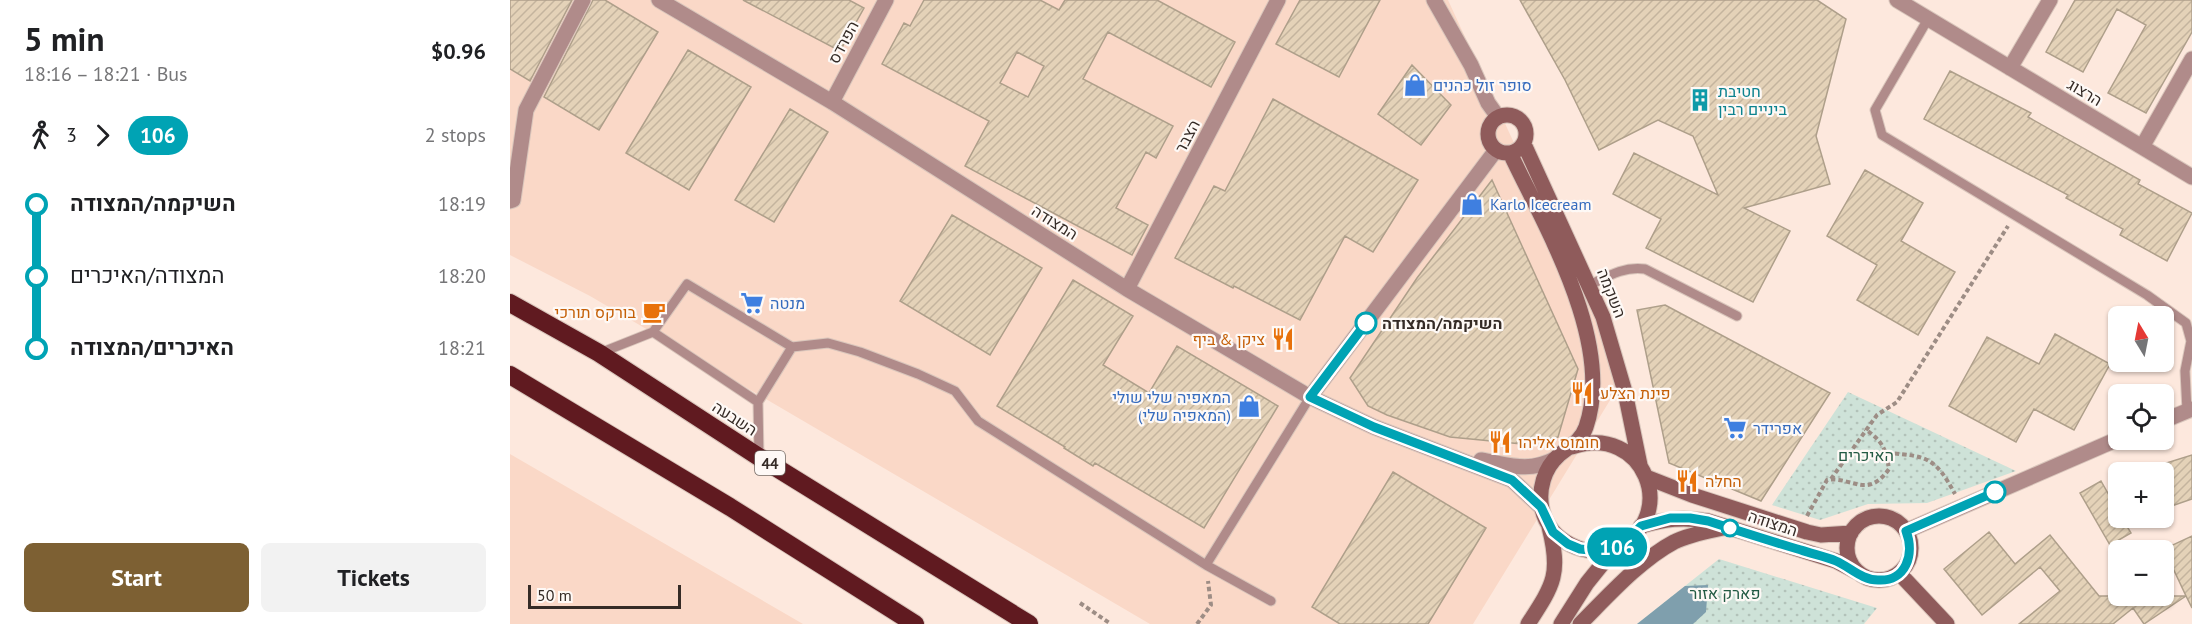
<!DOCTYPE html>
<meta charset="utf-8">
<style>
:root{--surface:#fff;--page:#f2f2f2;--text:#202124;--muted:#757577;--accent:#7d6033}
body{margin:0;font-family:"PT Sans",Heebo,sans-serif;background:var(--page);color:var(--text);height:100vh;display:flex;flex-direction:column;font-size:22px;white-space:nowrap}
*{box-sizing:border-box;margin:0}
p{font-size:20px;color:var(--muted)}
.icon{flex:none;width:33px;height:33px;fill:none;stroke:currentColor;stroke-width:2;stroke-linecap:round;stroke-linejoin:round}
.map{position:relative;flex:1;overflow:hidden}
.panel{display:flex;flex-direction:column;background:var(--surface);width:510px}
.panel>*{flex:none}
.badge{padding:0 12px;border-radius:20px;font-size:21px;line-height:39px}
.needle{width:39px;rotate:350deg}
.controls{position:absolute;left:1598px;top:306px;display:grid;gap:12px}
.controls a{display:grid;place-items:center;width:66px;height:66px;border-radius:9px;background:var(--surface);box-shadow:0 2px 4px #0004;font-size:30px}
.scale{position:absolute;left:18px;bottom:15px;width:153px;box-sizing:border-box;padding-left:6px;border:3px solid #352b26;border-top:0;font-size:16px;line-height:21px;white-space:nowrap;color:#352b26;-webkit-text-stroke:4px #fef9f6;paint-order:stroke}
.map>.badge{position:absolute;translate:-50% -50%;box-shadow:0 0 0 3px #fff}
.legs{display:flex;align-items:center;gap:9px;height:66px;padding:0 24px;font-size:20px}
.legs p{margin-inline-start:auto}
.headline{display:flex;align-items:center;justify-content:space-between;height:102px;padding:0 24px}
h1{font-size:33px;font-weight:800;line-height:45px}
.primary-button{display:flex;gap:12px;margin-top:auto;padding:12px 24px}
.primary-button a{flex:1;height:69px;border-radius:9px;background:var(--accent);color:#fff;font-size:24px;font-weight:800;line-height:69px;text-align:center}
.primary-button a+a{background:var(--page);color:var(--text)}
ul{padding:0 24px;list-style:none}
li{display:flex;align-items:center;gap:21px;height:72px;font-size:22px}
li i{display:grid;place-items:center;width:9px;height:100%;margin:0 8px;background:currentColor}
li i::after{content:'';width:15px;height:15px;margin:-8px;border:4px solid;border-radius:50%;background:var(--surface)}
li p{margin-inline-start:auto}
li:first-child i{background:linear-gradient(#0000 50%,currentColor 0)}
li:last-child i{background:linear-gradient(currentColor 50%,#0000 0)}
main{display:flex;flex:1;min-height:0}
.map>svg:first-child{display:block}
.built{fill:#fad8c7}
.park{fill:url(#park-dots)}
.water{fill:#7f9fad}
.building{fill:url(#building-hatch);stroke:#ae9f8a;stroke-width:1.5;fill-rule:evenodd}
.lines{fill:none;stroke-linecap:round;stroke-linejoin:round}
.lane-casing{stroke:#d9c6bc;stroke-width:11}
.street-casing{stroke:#d9c6bc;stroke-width:17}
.secondary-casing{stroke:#d9c6bc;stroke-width:17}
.highway-casing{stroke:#d9c6bc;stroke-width:20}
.path{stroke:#9d8d85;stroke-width:4;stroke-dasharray:4.5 3;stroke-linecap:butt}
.lane{stroke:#b08b8a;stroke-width:9}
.street{stroke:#b08b8a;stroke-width:15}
.secondary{stroke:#8f5b5b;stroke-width:15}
.highway{stroke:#601a20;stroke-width:18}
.line-1-casing{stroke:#fff;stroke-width:14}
.line-1{stroke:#00a3b4;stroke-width:9}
.stop-1-dot{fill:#fff;stroke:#00a3b4;stroke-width:3}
.labels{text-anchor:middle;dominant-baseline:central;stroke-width:4.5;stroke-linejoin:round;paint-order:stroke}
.shield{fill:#fef9f6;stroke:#716964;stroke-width:1.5}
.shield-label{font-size:15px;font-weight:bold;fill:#352b26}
.street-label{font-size:16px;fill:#352b26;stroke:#fef9f6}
.shop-label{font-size:16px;fill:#366cbe;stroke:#fef9f6;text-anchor:start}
.culture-label{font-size:16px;fill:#0d838f;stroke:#fef9f6;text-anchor:start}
.food-label{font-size:16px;fill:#c56008;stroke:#fef9f6;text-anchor:start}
.stop-label{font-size:16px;font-weight:bold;fill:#352b26;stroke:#fef9f6;text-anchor:start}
.park-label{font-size:16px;fill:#225a43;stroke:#fef9f6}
</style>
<main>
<section class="panel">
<div class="headline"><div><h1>5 min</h1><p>18:16 – 18:21 · Bus</p></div><b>$0.96</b></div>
<div class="legs"><svg class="icon" aria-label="walk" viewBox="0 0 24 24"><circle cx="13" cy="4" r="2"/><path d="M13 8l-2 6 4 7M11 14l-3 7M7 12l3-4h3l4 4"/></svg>3<svg class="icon" aria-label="forward" viewBox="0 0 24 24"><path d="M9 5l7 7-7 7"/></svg><b class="badge" style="background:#00a3b4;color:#fff">106</b><p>2 stops</p></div>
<ul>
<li><i style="color:#00a3b4"></i><b>השיקמה/המצודה</b><p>18:19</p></li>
<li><i style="color:#00a3b4"></i><span>המצודה/האיכרים</span><p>18:20</p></li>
<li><i style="color:#00a3b4"></i><b>האיכרים/המצודה</b><p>18:21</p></li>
</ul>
<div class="primary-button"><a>Start</a><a>Tickets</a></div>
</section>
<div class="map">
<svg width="1682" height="624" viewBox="0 0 1682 624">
<defs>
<pattern id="park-dots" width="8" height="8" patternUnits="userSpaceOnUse" patternTransform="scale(1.5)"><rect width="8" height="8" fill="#cee2d8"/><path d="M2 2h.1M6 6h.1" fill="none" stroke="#b2c2b9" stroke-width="1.8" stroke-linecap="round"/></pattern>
<pattern id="building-hatch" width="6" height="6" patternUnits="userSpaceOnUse" patternTransform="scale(1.5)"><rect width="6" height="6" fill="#e4d2b8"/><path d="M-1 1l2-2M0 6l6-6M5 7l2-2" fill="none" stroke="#c4b49e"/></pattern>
</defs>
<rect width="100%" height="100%" fill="#fde8dd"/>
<path class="built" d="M 0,0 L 938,0 L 1113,379 L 963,624 L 640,624 L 80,296 L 0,255 Z
M 0,454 L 293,624 L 0,624 Z"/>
<path class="park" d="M 1338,392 L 1506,471 L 1417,503 L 1358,504 L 1310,520 L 1262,505 Z
M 1209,559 L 1367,608 L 1354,624 L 1127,624 Z"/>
<path class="water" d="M 1198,585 L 1196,612 L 1183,624 L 1127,624 L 1175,586 Z"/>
<path class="building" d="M 0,0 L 62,0 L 20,81 L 0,69 Z
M 83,0 L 95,0 L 148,32 L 89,130 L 34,97 Z
M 233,0 L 339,0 L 354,8 L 330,51 Z
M 414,0 L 530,0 L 549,10 L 555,0 L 647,0 L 725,42 L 701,87 L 598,32 L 573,79 L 663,126 L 646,158 L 636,152 L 606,208 L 638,225 L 622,255 L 455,166 L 479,121 L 372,64 L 394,23 L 400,26 ZM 507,52 L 534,66 L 518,97 L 490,83 Z
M 790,0 L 870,0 L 829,77 L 766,44 Z
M 1010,0 L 1307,0 L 1336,19 L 1306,136 L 1320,184 L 1234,208 L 1280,231 L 1243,302 L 1136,248 L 1151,219 L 1103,194 L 1124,153 L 1208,195 L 1183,136 L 1148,120 L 1089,150 L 1055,80 Z
M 1565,0 L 1682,0 L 1682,32 L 1636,113 L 1598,93 L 1636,25 L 1607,9 L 1573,72 L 1536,52 Z
M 178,50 L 241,87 L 179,190 L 116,153 Z
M 902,65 L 941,105 L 911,145 L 868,114 Z
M 1440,71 L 1521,113 L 1518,117 L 1630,180 L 1628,184 L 1682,213 L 1657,261 L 1610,235 L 1613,229 L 1556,198 L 1558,195 L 1414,119 Z
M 763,99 L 908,180 L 863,252 L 835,236 L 790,320 L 724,286 L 723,288 L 665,258 L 704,186 L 715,191 Z
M 280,109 L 318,132 L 264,222 L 225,200 Z
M 1355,170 L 1413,203 L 1391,241 L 1445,272 L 1408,335 L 1347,300 L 1367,265 L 1317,236 Z
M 982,180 L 1068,369 L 1048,437 L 1012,444 L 940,437 L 877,415 L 858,406 L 840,378 L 907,278 Z
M 442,215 L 532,268 L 480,355 L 390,301 Z
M 563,280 L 623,316 L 593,365 L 639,393 L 667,346 L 768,406 L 694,528 L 585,463 L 583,466 L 554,448 L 555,447 L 487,406 Z
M 1155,305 L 1320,393 L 1251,501 L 1159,463 L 1127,310 Z
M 1545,334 L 1600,364 L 1564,430 L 1524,409 L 1506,442 L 1439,406 L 1477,337 L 1529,364 Z
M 1682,455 L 1682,499 L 1653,509 L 1653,464 Z
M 883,472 L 976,528 L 918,624 L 830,624 L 802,607 Z
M 1591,481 L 1608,511 L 1608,518 L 1612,518 L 1621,533 L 1600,545 L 1570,493 Z
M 1479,532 L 1505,564 L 1540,535 L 1589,596 L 1676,596 L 1654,549 L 1682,536 L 1682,608 L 1676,596 L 1634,624 L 1623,608 L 1603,624 L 1509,624 L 1550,591 L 1530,567 L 1472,615 L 1434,569 Z"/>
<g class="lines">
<g class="lane-casing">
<path id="lane" d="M 1418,19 L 1365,110 L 1372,135 L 1637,295 L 1676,323 L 1681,341 L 1675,371 L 1677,411
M 1080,285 C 1098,276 1114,266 1135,269 L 1227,316
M 143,332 L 177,284 L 282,347 L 248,402
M 282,347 L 318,343 L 350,352 L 408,374 L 445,391 L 468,421 L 696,565 L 761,601
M 90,353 L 143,332 L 248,402 L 249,457
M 696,565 L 800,397"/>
</g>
<g class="street-casing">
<path id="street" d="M 149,0 L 322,102 L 617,289 L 800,397 L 864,427 L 1002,480 L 1031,507
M 924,0 L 961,65 L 978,103 L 988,117
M 1387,0 L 1682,177
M 1500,68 L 1540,0
M 322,102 L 376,0
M 1632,147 L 1682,59
M 0,201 L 3,200 L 16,110 L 73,0
M 617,289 L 768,0
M 800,397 L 986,150
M 1653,421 L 1682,409
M 971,460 C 1000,465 1018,473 1045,459
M 1396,531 L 1608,439"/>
</g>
<g class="secondary-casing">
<path id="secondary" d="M978 134a19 19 0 1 1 38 0a19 19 0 1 1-38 0Z
M 1014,144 L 1093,317 L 1115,392 L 1130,465
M 1000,153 C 1035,227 1105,343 1076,427 C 1071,441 1060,446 1049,455 C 1034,468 1028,490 1032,509 C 1039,541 1077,560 1107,547 C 1171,517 1134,422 1062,447
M 1136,477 L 1182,495 L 1297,532 L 1311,535 L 1341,533
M1337 548a32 32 0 1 1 64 0a32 32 0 1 1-64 0Z
M 1131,526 C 1156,519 1172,517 1198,521 L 1326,561 L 1347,572
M 1389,573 L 1437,624
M 1018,624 C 1044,584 1051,574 1039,527
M 1051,624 L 1077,583 L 1106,547
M 1070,624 C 1097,597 1130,560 1164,542 C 1180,534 1199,531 1217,527"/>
</g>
<g class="highway-casing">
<path id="highway" d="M 0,303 L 89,353 L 249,457 L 519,624
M 0,375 L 220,507 L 405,624"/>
</g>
<path class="path" d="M 1377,453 C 1417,456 1425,457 1445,494
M 1321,479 L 1367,415 L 1387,402 L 1498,226
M 1297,516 L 1317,480 C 1342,476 1357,500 1379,469 C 1376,448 1372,441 1355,429
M 570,603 L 601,624
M 687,624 L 701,605 L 698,581"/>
<use href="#lane" class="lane"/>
<use href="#street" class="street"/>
<use href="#secondary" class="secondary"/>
<use href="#highway" class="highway"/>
</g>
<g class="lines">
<g class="line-1-casing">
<path id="line-1" d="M 856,323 L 800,397 L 864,427 L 1002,480 L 1031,507 L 1043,532 L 1058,544 L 1070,549 L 1089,551 L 1106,547 L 1119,539 L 1131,526 L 1160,518 L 1180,518 L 1198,521 C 1229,531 1260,541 1291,550 C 1302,554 1315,556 1326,561 C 1340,567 1352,580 1368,580 C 1396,582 1405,554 1396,531 L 1485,492"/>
</g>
<use href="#line-1" class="line-1"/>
</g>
<defs>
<g id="shop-bare" transform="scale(1.8)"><path d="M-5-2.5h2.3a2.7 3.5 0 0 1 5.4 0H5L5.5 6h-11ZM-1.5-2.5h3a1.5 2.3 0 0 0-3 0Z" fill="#3f7fe0" stroke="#fef9f6" stroke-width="2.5" paint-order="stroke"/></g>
<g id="building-bare" transform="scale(1.8)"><path d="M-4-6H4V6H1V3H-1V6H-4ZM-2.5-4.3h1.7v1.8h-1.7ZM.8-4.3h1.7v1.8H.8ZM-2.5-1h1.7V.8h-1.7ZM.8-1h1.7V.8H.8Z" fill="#0f9aa8" stroke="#fef9f6" stroke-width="2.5" paint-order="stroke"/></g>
<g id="supermarket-bare" transform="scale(1.8)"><path d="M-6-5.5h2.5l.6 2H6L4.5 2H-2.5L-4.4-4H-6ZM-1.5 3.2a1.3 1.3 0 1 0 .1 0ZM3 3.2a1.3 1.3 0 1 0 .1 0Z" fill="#3f7fe0" stroke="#fef9f6" stroke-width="2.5" paint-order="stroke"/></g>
<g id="cafe-bare" transform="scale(1.8)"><path d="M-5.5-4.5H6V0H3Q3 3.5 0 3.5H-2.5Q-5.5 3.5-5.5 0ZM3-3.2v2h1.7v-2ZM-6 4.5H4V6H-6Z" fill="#e8710a" stroke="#fef9f6" stroke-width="2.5" paint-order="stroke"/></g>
<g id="restaurant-bare" transform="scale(1.8)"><path d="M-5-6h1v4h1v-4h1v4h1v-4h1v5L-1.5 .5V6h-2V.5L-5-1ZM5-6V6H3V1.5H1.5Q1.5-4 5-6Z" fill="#e8710a" stroke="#fef9f6" stroke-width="2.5" paint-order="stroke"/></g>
</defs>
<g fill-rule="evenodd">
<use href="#shop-bare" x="905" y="85"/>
<use href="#building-bare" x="1190" y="100"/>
<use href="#shop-bare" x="962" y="204"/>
<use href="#supermarket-bare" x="242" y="303"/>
<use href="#cafe-bare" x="144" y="312"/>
<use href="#restaurant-bare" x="773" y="339"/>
<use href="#restaurant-bare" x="1072" y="393"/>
<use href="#shop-bare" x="739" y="406"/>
<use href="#supermarket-bare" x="1225" y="428"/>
<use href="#restaurant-bare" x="990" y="442"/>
<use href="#restaurant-bare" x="1177" y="481"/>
</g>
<g class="stop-1-dot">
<circle cx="856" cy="323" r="10"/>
<circle cx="1485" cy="492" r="10"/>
<circle cx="1220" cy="528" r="8"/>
</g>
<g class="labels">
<rect class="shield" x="245" y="451" width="30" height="24" rx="4.5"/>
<g class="shield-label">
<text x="260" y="463">44</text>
</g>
<g class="street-label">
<text transform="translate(333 42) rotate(-62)">הפרדס</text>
<text transform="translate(1575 92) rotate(31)">הרצוג</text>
<text transform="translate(677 136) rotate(-62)">הצבר</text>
<text transform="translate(545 222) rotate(32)">המצודה</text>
<text transform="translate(1102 293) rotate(68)">השקמה</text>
<text transform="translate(225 418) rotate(33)">השבעה</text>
<text transform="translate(1263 523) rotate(18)">המצודה</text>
</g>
<g class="shop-label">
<text x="923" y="85">סופר זול כהנים</text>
<text x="980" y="204">Karlo Icecream</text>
<text x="260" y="303">מנטה</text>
<text x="721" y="397" text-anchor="end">המאפיה שלי שולי<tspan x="721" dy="18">(המאפיה שלי)</tspan></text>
<text x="1243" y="428">אפרידר</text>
</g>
<g class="culture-label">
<text x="1208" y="91">חטיבת<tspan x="1208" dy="18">ביניים רבין</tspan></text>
</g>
<g class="food-label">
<text x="126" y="312" text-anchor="end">בורקס תורכי</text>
<text x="755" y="339" text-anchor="end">ציקן &amp; ביף</text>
<text x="1090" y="393">פינת הצלע</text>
<text x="1008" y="442">חומוס אליהו</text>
<text x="1195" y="481">החלה</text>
</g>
<g class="stop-label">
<text x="872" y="323">השיקמה/המצודה</text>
</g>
<g class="park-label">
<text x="1356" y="455">האיכרים</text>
<text x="1215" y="593">פארק אזור</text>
</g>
</g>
</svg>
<div class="controls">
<a><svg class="needle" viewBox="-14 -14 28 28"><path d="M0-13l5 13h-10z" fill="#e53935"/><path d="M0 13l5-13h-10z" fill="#757577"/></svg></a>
<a><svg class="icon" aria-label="locate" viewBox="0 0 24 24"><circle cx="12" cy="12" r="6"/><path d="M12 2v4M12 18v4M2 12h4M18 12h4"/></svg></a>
<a>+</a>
<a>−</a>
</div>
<div class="scale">50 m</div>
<b class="badge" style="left:1107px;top:547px;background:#00a3b4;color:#fff">106</b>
</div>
</main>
